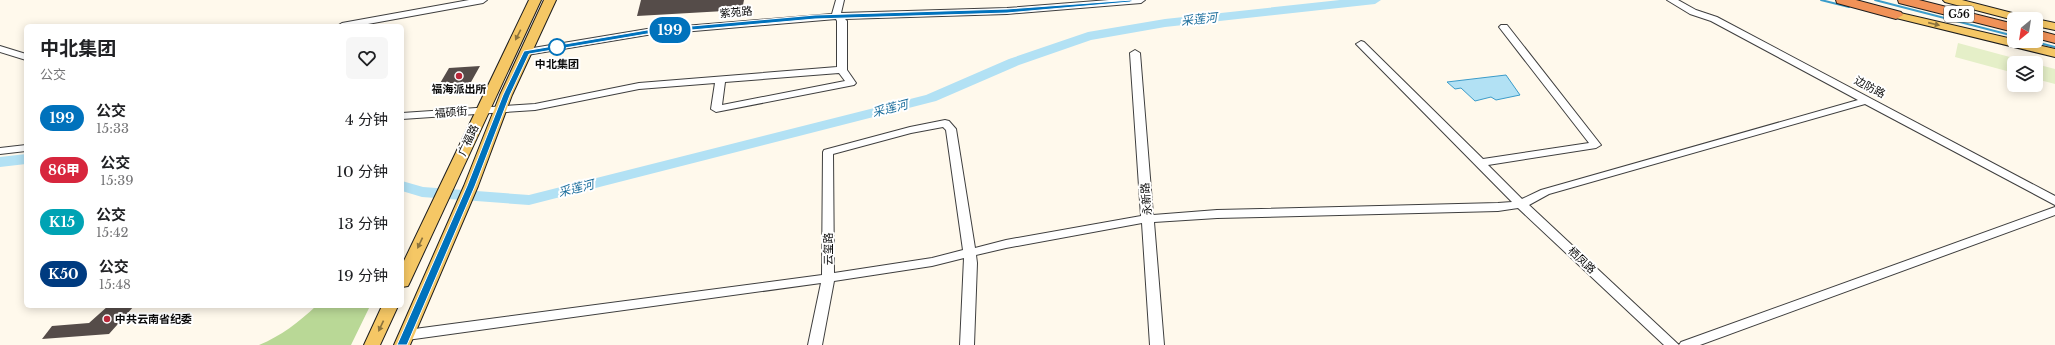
<!DOCTYPE html>
<html lang="zh">
<meta charset="utf-8">
<style>
:root{--surface:#fff;--page:#f6f6f6;--text:#202124;--muted:#757577}
body{margin:0;font-family:"Libre Baskerville","Noto Sans SC",serif;background:var(--page);color:var(--text);height:100vh;display:flex;flex-direction:column;font-size:15px;white-space:nowrap}
*{box-sizing:border-box;margin:0}
p{font-size:13px;color:var(--muted)}
.icon{flex:none;width:22px;height:22px;fill:none;stroke:currentColor;stroke-width:2;stroke-linecap:round;stroke-linejoin:round}
.map{position:relative;flex:1;overflow:hidden}
.side{position:absolute;left:24px;top:24px;width:380px;height:284px;display:flex;flex-direction:column;background:var(--surface);border-radius:6px;box-shadow:0 2px 10px #0003}
.side>*{flex:none}
.badge{padding:0 8px;border-radius:13px;font-size:14px;line-height:26px}
.needle{width:26px;rotate:210deg}
.buttons{position:absolute;left:2007px;top:12px;display:grid;gap:8px}
.buttons a{display:grid;place-items:center;width:36px;height:36px;border-radius:6px;background:var(--surface);box-shadow:0 2px 10px #0003;font-size:20px}
.map>.badge{position:absolute;translate:-50% -50%;box-shadow:0 0 0 2px #fff}
.round{display:grid;place-items:center;flex:none;width:42px;height:42px;border-radius:6px;background:var(--page)}
.summary{display:flex;align-items:center;justify-content:space-between;height:68px;padding:0 16px}
h1{font-size:19px;font-weight:700;line-height:30px}
ul{padding:0;list-style:none}
li{display:flex;align-items:center;gap:12px;height:52px;padding:0 16px}
li div{flex:1}
li b{display:block;font-size:15px}
li em{font-style:normal}
li .badge{min-width:44px;font-weight:700;text-align:center}
.map>svg:first-child{display:block}
.forest{fill:#b9d896}
.pitch{fill:#e5efc8}
.water{fill:#b2e1f4;stroke:#3b9cca}
.lines{fill:none;stroke-linecap:round;stroke-linejoin:round}
.stream{stroke:#3b9cca;stroke-width:2}
.river{fill:#b2e1f4;fill-rule:evenodd}
.building{fill:#554c49}
.minor-casing{stroke:#3f3f3f;stroke-width:2}
.major-casing{stroke:#1d1d1d;stroke-width:2}
.highway-casing{stroke:#1d1d1d;stroke-width:2}
.minor{fill:#fff;fill-rule:evenodd}
.major{fill:#f5c765;fill-rule:evenodd}
.highway{fill:#f19258;fill-rule:evenodd}
.oneway{fill:#8c733d}
.line{fill:#0072bc;stroke:#fff}
.stop-dot{fill:#fff;stroke:#0072bc;stroke-width:2}
.poi-dot{fill:#b9283a;stroke:#fff;stroke-width:1.5}
.labels{text-anchor:middle;dominant-baseline:central;stroke-width:4;stroke-linejoin:round;paint-order:stroke}
.shield{fill:#fff;stroke:#555;stroke-width:1}
.shield-label{font-size:10px;font-weight:bold;fill:#0c0c0c}
.street-label{font-size:11px;fill:#0c0c0c;stroke:#fff}
.stop-label{font-size:11px;font-weight:bold;fill:#0c0c0c;stroke:#fff}
.poi-label{font-size:11px;font-weight:bold;fill:#0c0c0c;stroke:#fff}
.water-label{font-size:12px;font-style:italic;fill:#196c9b;stroke:#fff}
</style>
<div class="map">
<svg width="2055" height="345" viewBox="0 0 2055 345">
<rect width="100%" height="100%" fill="#fff9ec"/>
<path class="forest" d="M 316,306 L 370,306 L 351,345 L 259,345 C 281,336 299,322 316,306 Z"/>
<path class="pitch" d="M 1958,43 L 2032,63 L 2014,63 L 2014,73 L 1955,57 Z
M 2036,64 L 2055,69 L 2055,84 L 2036,79 Z"/>
<path class="water" d="M 1506,75 L 1520,95 L 1496,100 L 1491,97 L 1475,101 L 1461,88 L 1455,89 L 1447,82 Z"/>
<g class="lines">
<path class="stream" d="M 1821,0 L 1849,7
M 1875,0 L 2014,36
M 2032,41 L 2055,47"/>
<path class="river" d="M 1340,0 L 1381,0 L 1375,4 L 1165,27 L 1091,40 L 1019,65 L 936,101 L 529,205 L 422,197 L 402,191 L 402,181 L 423,187 L 529,195 L 926,95 L 1009,59 L 1088,32 L 1165,19 Z
M 26,154 L 26,164 L 0,167 L 0,157 Z"/>
</g>
<path class="building" d="M 641,0 L 744,0 L 742,10 L 637,16 Z
M 480,66 L 466,91 L 449,92 L 454,84 L 439,85 L 449,68 Z
M 108,306 L 134,306 L 109,334 L 42,339 L 52,326 L 89,323 Z"/>
<g class="lines">
<g class="minor-casing">
<path id="minor" d="M 469,0 L 487,0 L 483,3 L 357,26 L 337,26 L 342,23 Z
M 836,0 L 844,0 L 841,13 L 1007,8 L 1109,0 L 1145,0 L 1141,3 L 1007,14 L 845,19 L 847,21 L 847,70 L 856,83 L 854,85 L 716,112 L 711,109 L 715,83 L 639,89 L 535,110 L 402,119 L 402,113 L 535,104 L 639,83 L 837,67 L 837,21 L 836,19 L 647,35 L 527,55 L 522,52 L 527,49 L 647,29 L 832,14 ZM 839,73 L 845,81 L 722,105 L 725,82 Z
M 1667,0 L 1678,0 L 1696,10 L 1717,17 L 2055,196 L 2055,205 L 1865,104 L 1549,194 L 1529,205 L 1679,345 L 1664,345 L 1518,208 L 1498,211 L 1217,218 L 1154,222 L 1164,345 L 1150,345 L 1142,223 L 1006,248 L 976,255 L 977,263 L 974,345 L 960,345 L 964,258 L 932,266 L 834,281 L 822,345 L 808,345 L 821,283 L 407,340 L 402,338 L 400,335 L 402,332 L 407,330 L 822,275 L 823,152 L 824,150 L 910,127 L 945,120 L 949,121 L 956,129 L 975,248 L 1006,240 L 1141,216 L 1130,53 L 1135,50 L 1140,53 L 1153,215 L 1217,210 L 1498,203 L 1512,202 L 1358,46 L 1356,44 L 1361,41 L 1364,42 L 1483,159 L 1589,143 L 1499,27 L 1501,25 L 1507,25 L 1601,145 L 1596,148 L 1488,165 L 1522,199 L 1541,190 L 1858,100 L 1711,21 L 1690,14 ZM 943,127 L 946,130 L 963,250 L 932,258 L 834,273 L 833,154 L 911,133 Z
M 0,46 L 26,54 L 26,60 L 0,52 Z
M 26,145 L 26,151 L 0,154 L 0,148 Z
M 2055,207 L 2055,215 L 1700,345 L 1679,345 L 1681,342 Z"/>
</g>
<g class="major-casing">
<path id="major" d="M 529,0 L 541,0 L 410,282 L 408,286 L 402,287 L 402,265 Z
M 544,0 L 556,0 L 512,95 L 478,186 L 410,345 L 394,345 L 464,186 L 500,95 Z
M 1943,0 L 1962,0 L 2028,17 L 2030,19 L 2014,20 L 1945,2 Z
M 1896,12 L 2055,49 L 2055,57 L 1892,17 L 1890,15 L 1892,13 Z
M 2034,19 L 2036,19 L 2055,23 L 2055,30 L 2036,26 L 2036,19 Z
M 382,306 L 398,306 L 380,345 L 364,345 Z"/>
</g>
<g class="highway-casing">
<path id="highway" d="M 1836,0 L 1856,0 L 1901,12 L 1903,15 L 1896,19 L 1837,3 Z
M 1898,0 L 1919,0 L 2014,24 L 2014,32 L 1899,3 Z
M 2036,30 L 2055,35 L 2055,43 L 2036,38 Z"/>
</g>
<use href="#minor" class="minor"/>
<use href="#major" class="major"/>
<use href="#highway" class="highway"/>
</g>
<defs><path id="oneway-solid" d="M-6-.8H1V-3.2L6.5 0L1 3.2V.8H-6Z"/></defs>
<g class="oneway">
<use href="#oneway-solid" transform="translate(1934 24) rotate(13)"/>
<use href="#oneway-solid" transform="translate(518 35) rotate(117)"/>
<use href="#oneway-solid" transform="translate(420 243) rotate(115)"/>
<use href="#oneway-solid" transform="translate(381 326) rotate(115)"/>
</g>
<path class="line" d="M 1130,2 L 1007,13 L 815,19 L 647,34 L 529,54 L 510,95 L 475,186 L 407,345 L 397,345 L 467,186 L 503,95 L 524,51 L 647,30 L 815,15 L 1007,9 L 1132,0 L 1132,1 Z"/>
<circle class="stop-dot" cx="557" cy="47" r="8"/>
<g class="poi-dot">
<circle cx="459" cy="76" r="4"/>
<circle cx="107" cy="319" r="4"/>
</g>
<g class="labels">
<rect class="shield" x="1944" y="6" width="30" height="16" rx="3"/>
<g class="shield-label">
<text x="1959" y="14">G56</text>
</g>
<g class="street-label">
<text transform="translate(736 12) rotate(-5)">紫苑路</text>
<text transform="translate(1870 87) rotate(28)">边防路</text>
<text transform="translate(451 112) rotate(-5)">福硕街</text>
<text transform="translate(468 140) rotate(-65)">广福路</text>
<text transform="translate(1146 199) rotate(-95)">永新路</text>
<text transform="translate(828 249) rotate(-90)">云玺路</text>
<text transform="translate(1582 260) rotate(43)">栖凤路</text>
</g>
<g class="stop-label">
<text x="557" y="64">中北集团</text>
</g>
<g class="poi-label">
<text x="459" y="89">福海派出所</text>
<text x="115" y="319" text-anchor="start">中共云南省纪委</text>
</g>
<g class="water-label">
<text transform="translate(1199 19) rotate(-6)">采莲河</text>
<text transform="translate(890 108) rotate(-14)">采莲河</text>
<text transform="translate(576 188) rotate(-14)">采莲河</text>
</g>
</g>
</svg>
<div class="buttons">
<a><svg class="needle" viewBox="-14 -14 28 28"><path d="M0-13l5 13h-10z" fill="#e53935"/><path d="M0 13l5-13h-10z" fill="#757577"/></svg></a>
<a><svg class="icon" aria-label="layers" viewBox="0 0 24 24"><path d="M12 4l9 5-9 5-9-5zM3 14l9 5 9-5"/></svg></a>
</div>
<b class="badge" style="left:670px;top:30px;background:#0072bc;color:#fff">199</b>
<section class="side">
<div class="summary"><div><h1>中北集团</h1><p>公交</p></div><a class="round"><svg class="icon" aria-label="heart" viewBox="0 0 24 24"><path d="M12 20l-8-8c-3-5 5-10 8-4 3-6 11-1 8 4z"/></svg></a></div>
<ul>
<li><span class="badge" style="background:#0072bc;color:#fff">199</span><div><b>公交</b><p>15:33</p></div><em>4 分钟</em></li>
<li><span class="badge" style="background:#d7263d;color:#fff">86甲</span><div><b>公交</b><p>15:39</p></div><em>10 分钟</em></li>
<li><span class="badge" style="background:#00a3b4;color:#fff">K15</span><div><b>公交</b><p>15:42</p></div><em>13 分钟</em></li>
<li><span class="badge" style="background:#003b80;color:#fff">K50</span><div><b>公交</b><p>15:48</p></div><em>19 分钟</em></li>
</ul>
</section>
</div>
